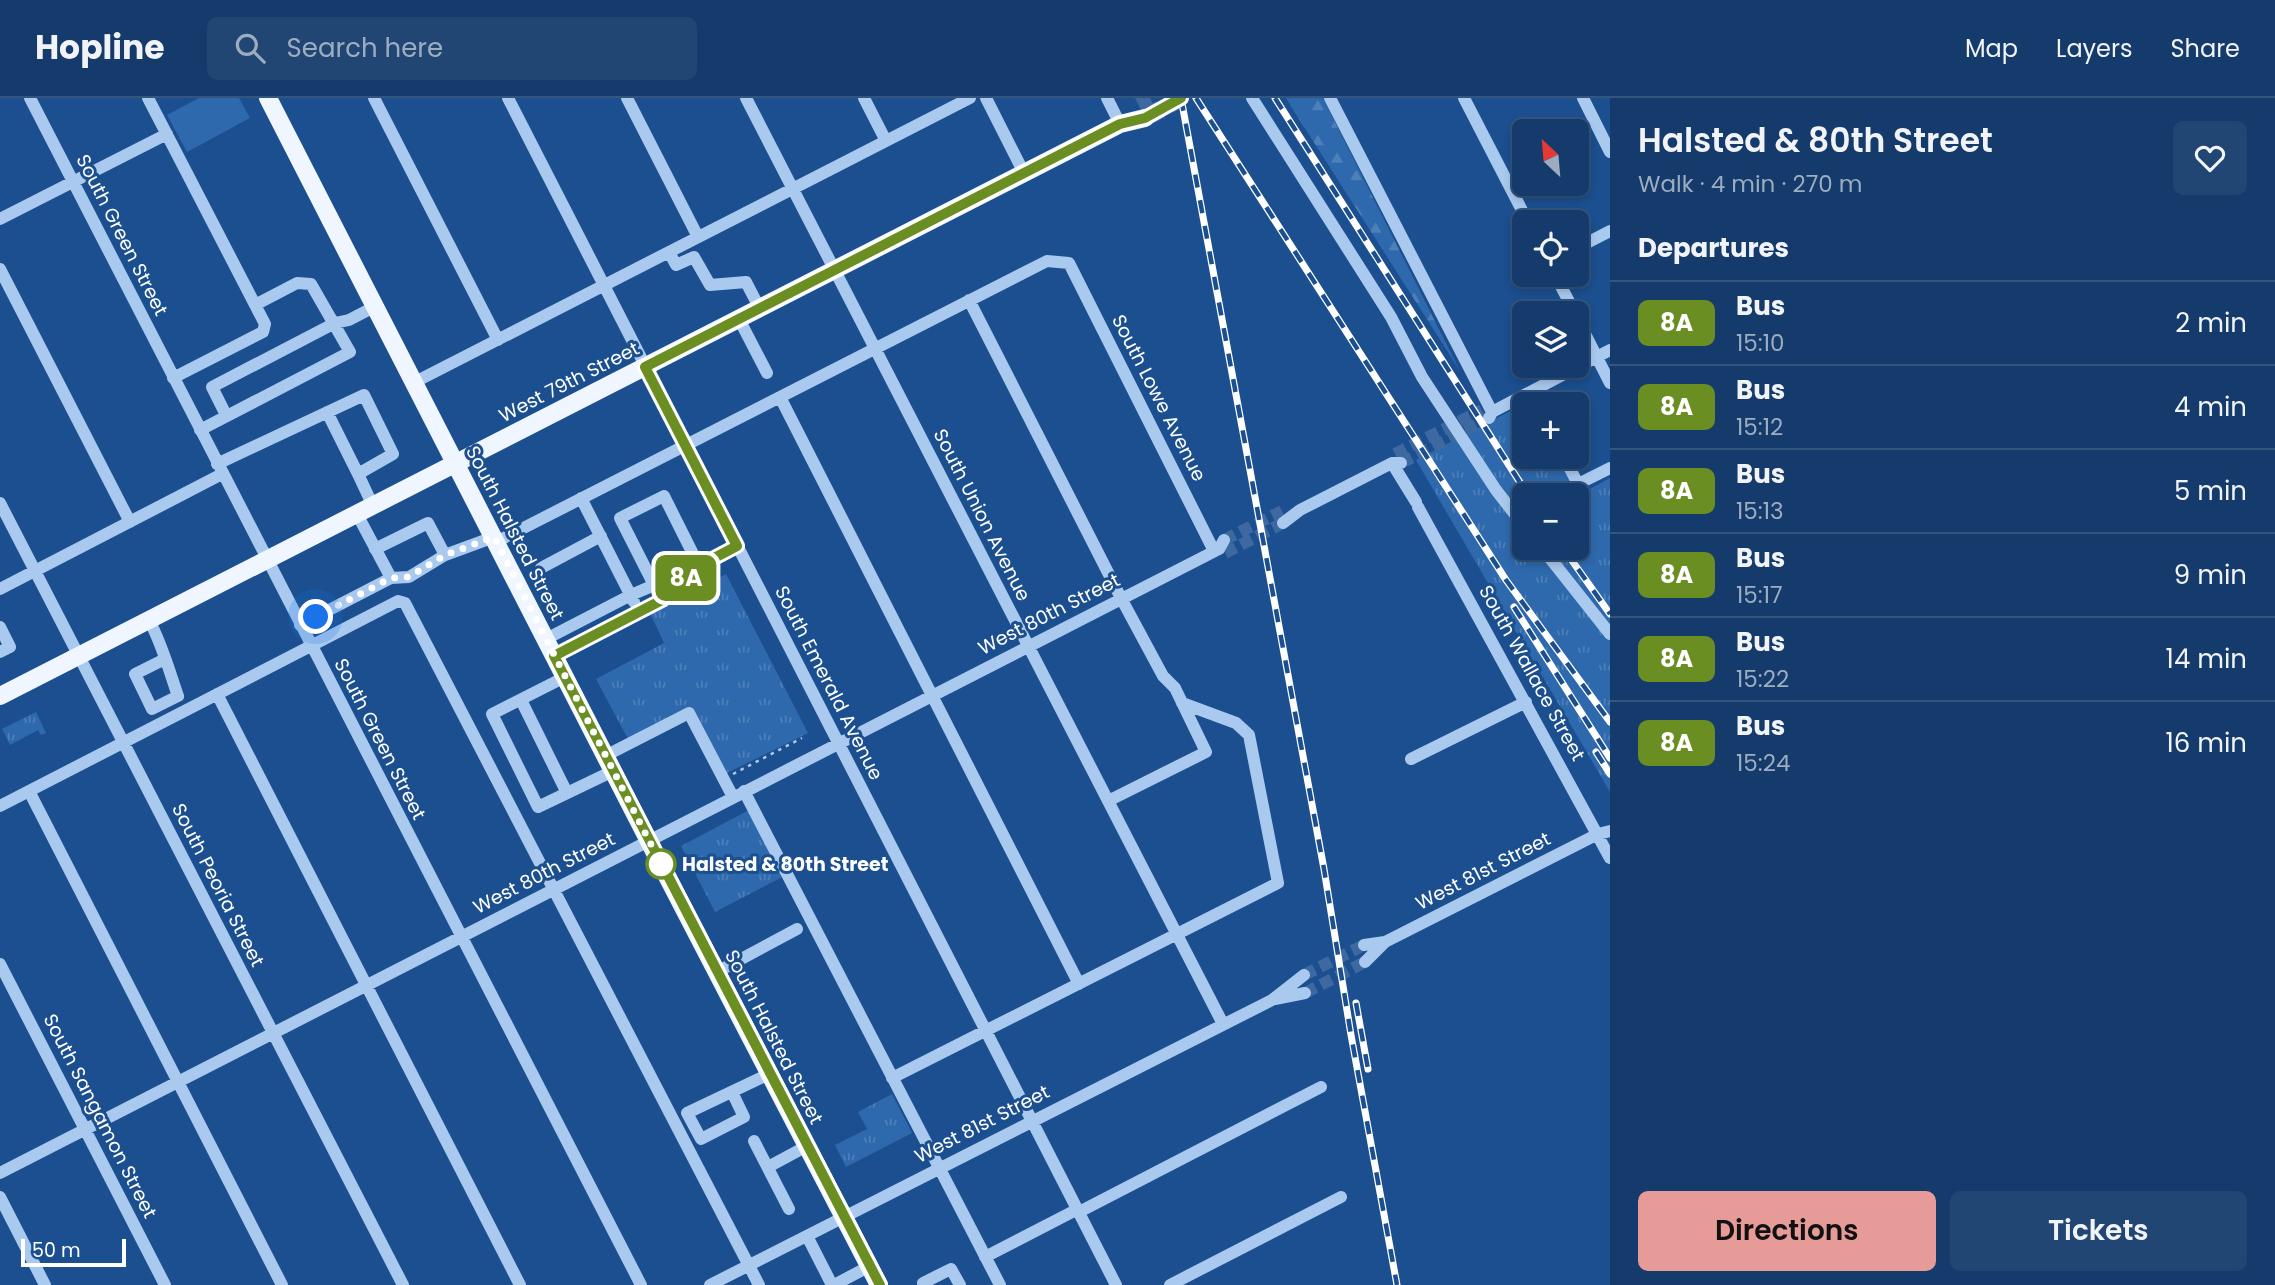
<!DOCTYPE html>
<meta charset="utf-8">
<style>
:root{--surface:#143b6b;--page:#214673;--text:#f1f3f6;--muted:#9dadc1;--line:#33557e;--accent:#e69b98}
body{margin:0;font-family:Poppins,sans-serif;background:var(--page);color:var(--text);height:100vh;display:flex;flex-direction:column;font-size:26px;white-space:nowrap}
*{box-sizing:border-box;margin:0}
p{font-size:23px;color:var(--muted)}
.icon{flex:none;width:38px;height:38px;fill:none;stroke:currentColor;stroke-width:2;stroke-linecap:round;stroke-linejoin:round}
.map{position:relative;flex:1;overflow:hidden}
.panel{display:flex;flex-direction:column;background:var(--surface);width:665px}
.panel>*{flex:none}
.badge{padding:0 14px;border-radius:10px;font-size:24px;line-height:46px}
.needle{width:46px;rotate:334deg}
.buttons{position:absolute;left:1512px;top:21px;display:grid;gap:14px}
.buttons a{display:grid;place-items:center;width:77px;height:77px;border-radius:10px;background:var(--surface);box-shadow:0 4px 10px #0003,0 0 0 2px var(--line);font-size:35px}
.scale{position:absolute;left:21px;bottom:18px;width:105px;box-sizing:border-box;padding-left:7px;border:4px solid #fff;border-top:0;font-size:19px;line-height:24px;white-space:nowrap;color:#fff;-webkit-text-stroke:5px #1b4f8f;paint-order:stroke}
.you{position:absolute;width:35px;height:35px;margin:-18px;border:5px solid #fff;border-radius:50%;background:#1a73e8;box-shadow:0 0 0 10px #1a73e833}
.map>.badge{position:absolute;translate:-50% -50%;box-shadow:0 0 0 4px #fff}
h2{padding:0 28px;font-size:26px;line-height:63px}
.round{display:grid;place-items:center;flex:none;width:74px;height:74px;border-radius:10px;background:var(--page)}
.overview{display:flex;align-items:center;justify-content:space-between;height:119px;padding:0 28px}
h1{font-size:33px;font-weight:600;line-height:52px}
.action{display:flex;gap:14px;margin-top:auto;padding:14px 28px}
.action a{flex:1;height:80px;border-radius:10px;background:var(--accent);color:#111;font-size:28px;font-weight:600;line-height:80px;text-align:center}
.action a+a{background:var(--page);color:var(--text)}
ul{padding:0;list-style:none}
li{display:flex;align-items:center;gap:21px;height:84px;padding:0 28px;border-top:2px solid var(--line)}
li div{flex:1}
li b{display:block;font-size:26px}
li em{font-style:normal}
li .badge{min-width:77px;font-weight:700;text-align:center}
header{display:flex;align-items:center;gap:42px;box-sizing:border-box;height:98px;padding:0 35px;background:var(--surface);border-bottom:2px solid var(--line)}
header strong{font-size:33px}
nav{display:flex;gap:38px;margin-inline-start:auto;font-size:24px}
.search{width:490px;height:63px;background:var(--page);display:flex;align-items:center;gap:18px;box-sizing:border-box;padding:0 24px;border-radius:10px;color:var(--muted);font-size:26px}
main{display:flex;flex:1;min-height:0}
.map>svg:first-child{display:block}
.grass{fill:url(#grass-tufts);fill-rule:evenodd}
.forest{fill:url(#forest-firs)}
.park{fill:#2e69ad}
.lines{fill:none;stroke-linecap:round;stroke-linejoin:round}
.minor-tunnel{stroke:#3d69a0;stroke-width:12;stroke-dasharray:12 6;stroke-linecap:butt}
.major-tunnel{stroke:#3d69a0;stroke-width:18;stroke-dasharray:18 9;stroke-linecap:butt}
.path{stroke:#a9c9ee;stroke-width:2.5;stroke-dasharray:3.5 5;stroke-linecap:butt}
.minor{stroke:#a9c9ee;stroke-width:12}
.major{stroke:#f0f6ff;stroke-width:18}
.rail-casing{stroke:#fff;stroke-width:7}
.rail{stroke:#1b4f8f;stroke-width:4.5;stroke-dasharray:13;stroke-linecap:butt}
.line-casing{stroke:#fff;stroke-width:16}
.line{stroke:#6b8e23;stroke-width:10}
.walk{stroke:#fff;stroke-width:7;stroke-dasharray:0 12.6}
.stop-dot{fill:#fff;stroke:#6b8e23;stroke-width:3.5}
.labels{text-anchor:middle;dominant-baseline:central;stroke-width:6;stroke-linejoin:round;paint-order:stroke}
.street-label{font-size:19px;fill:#fff;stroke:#1b4f8f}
.stop-label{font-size:19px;font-weight:bold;fill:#fff;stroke:#1b4f8f;text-anchor:start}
</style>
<header>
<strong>Hopline</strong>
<div class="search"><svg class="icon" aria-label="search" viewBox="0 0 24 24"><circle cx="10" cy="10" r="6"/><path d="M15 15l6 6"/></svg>Search here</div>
<nav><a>Map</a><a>Layers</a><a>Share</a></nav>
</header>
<main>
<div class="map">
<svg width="1610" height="1187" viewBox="0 0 1610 1187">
<defs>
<pattern id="grass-tufts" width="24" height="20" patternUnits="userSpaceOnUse" patternTransform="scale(1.75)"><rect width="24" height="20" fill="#2e69ad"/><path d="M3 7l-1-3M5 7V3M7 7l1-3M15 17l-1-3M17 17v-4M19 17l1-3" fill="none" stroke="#4d80b9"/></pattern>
<pattern id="forest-firs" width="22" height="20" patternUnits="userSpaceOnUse" patternTransform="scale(1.75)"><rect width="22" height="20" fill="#2e69ad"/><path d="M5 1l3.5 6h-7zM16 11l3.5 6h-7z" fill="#4d80b9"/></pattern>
</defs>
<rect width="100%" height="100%" fill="#1b4f8f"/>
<path class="grass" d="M 1524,306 L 1524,359 L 1559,359 L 1579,397 L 1610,380 L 1610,694 L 1416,362 ZM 1524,397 L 1577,397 L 1577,450 L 1524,450 Z
M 726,476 L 808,635 L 727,675 L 691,609 L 628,641 L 596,581 L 664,545 L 650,515 Z
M 36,614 L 46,635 L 41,637 L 38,632 L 10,647 L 2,631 Z
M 749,712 L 784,778 L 715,814 L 681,748 Z
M 892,996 L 912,1035 L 846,1069 L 835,1047 L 867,1031 L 858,1014 Z"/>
<path class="forest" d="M 1286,0 L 1323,0 L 1460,273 L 1297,18 Z"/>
<path class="park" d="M 199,0 L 239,0 L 250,20 L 187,54 L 167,17 Z"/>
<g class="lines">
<path class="minor-tunnel" d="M 1395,356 L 1482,312
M 1401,365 L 1488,321
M 1224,442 L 1282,413
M 1225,455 L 1283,425
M 1304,877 L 1364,847
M 1305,895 L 1365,864"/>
<path class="major-tunnel" d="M 1138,6 L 1150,0
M 1145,20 L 1181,0"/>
<path class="path" d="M 733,676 L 802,640"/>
<path class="minor" d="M 30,0 L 641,1187
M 148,0 L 265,226 L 263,234 L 173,280
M 374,0 L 498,242
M 508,0 L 1116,1187
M 627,0 L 698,139
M 746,0 L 1223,926
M 864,0 L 886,43
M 986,0 L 1024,75
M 1107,0 L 1120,26
M 1252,0 L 1391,219 L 1422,279 L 1496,392 L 1524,428
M 1330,0 L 1492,314
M 1464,0 L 1528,124
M 1583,0 L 1610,54
M 0,121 L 167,36
M 1577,150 L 1610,133
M 669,154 L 676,167 L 694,159 L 710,187 L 746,184 L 760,211
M 0,171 L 130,424
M 1555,177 L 1575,215
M 969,202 L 1121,500 L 1163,578 L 1175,590 L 1206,654 L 1108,703
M 1577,220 L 1610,285
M 739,221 L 767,275
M 413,285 L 970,0
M 780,299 L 1079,886
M 327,314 L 358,376
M 226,317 L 212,289 L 335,225 L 349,222 L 374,209
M 1489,320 L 1492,314 L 1610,252
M 200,332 L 350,254 L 311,186 L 297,185 L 255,207
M 1564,359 L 1578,386 L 1610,370
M 1392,365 L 1416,404
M 217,366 L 364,297 L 393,356 L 358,376 L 373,408
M 581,400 L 634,504
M 0,405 L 403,1187
M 1418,409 L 1610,760
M 1283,425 L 1300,412 L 1392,365 L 1401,365
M 496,444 L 1047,163 L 1069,165 L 1214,453
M 1542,450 L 1610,536
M 375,451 L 428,425 L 445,457 L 409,479 L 391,480
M 445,457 L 494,439
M 541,470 L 601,438
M 654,487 L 620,420 L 664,398 L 699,468
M 0,491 L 222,376
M 149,522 C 162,546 169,572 178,598 L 152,611 L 135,576 L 165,561
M 300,527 L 391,480 L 357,416
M 0,529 L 10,549 L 0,554
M 546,541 L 631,497 L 699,468 L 737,448
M 554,558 L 662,502 L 691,475
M 565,579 L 492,616 L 538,709 L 613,673
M 217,596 L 520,1187
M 521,602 L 567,695
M 605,658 L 689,615 L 733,699
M 1411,661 L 1526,604
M 29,693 L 282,1187
M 744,693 L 1000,1187
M 0,708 L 398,503 L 405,505 L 759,1187
M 1364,847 L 1385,844
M 1365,864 L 1385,844 L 1598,736 L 1610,733
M 0,866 L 165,1187
M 717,874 L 797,831
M 1275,901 L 1305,895
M 892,980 L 1278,785 L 1249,637 L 1236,625 L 1182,605
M 732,994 L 744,1019 L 701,1041 L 687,1015 L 769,976
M 754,1043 L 789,1111
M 768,1069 L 807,1048
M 0,1075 L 1219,451 L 1224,442
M 0,1099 L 45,1187
M 1079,1114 L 1321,989
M 807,1138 L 832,1187
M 985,1159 L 1078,1111
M 710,1187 L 1272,902 L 1304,877
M 834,1187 L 870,1168
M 924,1187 L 923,1185 L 951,1171 L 960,1187
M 1170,1187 L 1341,1099"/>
<path class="major" d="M 268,0 L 656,757 L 879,1187
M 0,598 L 1120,26 L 1145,20"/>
<g class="rail-casing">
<path id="rail" d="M 1181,0 L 1324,771 L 1351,937 L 1397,1187
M 1196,0 L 1506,482 L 1610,624
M 1275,0 L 1528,397
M 1563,450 L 1610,516
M 1514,509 L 1610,660
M 1596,654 L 1610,676
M 1356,905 L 1368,971"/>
</g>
<use href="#rail" class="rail"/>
</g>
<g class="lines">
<g class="line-casing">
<path id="line" d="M 880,1187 L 554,558 L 662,502 L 699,468 L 737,448 L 645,269 L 1120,26 L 1145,20 L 1181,0"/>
</g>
<use href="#line" class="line"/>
<path class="walk" d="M 316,519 L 391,480 L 409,479 L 445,457 L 494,439 L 661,766"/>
</g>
<circle class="stop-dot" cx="661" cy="766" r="14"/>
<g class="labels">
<g class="street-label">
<text transform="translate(122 137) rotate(63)">South Green Street</text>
<text transform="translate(569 284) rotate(-27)">West 79th Street</text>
<text transform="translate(1159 300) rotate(63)">South Lowe Avenue</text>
<text transform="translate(982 417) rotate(63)">South Union Avenue</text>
<text transform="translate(515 435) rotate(63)">South Halsted Street</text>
<text transform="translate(1049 516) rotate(-27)">West 80th Street</text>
<text transform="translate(1532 575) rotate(61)">South Wallace Street</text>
<text transform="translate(829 585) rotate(63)">South Emerald Avenue</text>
<text transform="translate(380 641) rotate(63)">South Green Street</text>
<text transform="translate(1483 773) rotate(-27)">West 81st Street</text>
<text transform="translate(544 775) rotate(-27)">West 80th Street</text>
<text transform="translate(218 787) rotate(63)">South Peoria Street</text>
<text transform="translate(774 939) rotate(63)">South Halsted Street</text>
<text transform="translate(100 1018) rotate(63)">South Sangamon Street</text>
<text transform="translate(982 1026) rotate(-27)">West 81st Street</text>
</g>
<g class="stop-label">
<text x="682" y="766">Halsted &amp; 80th Street</text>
</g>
</g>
</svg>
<div class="buttons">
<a><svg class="needle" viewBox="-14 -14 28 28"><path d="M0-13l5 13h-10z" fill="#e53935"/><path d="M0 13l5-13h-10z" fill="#9dadc1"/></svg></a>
<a><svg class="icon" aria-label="locate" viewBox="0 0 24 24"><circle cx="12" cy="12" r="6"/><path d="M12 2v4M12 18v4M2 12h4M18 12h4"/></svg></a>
<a><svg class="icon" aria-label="layers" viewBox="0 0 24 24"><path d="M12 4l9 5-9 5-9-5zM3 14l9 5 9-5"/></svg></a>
<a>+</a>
<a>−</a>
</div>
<div class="scale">50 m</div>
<div class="you" style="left:316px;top:519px"></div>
<b class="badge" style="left:686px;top:480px;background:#6b8e23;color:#fff">8A</b>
</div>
<section class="panel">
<div class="overview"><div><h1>Halsted &amp; 80th Street</h1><p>Walk · 4 min · 270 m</p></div><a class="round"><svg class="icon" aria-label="heart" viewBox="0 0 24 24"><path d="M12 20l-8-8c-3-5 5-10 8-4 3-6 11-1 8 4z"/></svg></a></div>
<h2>Departures</h2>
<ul>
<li><span class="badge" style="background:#6b8e23;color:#fff">8A</span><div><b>Bus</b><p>15:10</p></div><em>2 min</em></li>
<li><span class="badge" style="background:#6b8e23;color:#fff">8A</span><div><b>Bus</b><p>15:12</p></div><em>4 min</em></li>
<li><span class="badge" style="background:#6b8e23;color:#fff">8A</span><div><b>Bus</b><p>15:13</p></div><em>5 min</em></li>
<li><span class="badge" style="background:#6b8e23;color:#fff">8A</span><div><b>Bus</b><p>15:17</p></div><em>9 min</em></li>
<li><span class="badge" style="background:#6b8e23;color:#fff">8A</span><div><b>Bus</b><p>15:22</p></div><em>14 min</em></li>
<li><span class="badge" style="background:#6b8e23;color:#fff">8A</span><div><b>Bus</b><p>15:24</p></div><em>16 min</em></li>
</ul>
<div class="action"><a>Directions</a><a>Tickets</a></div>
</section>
</main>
